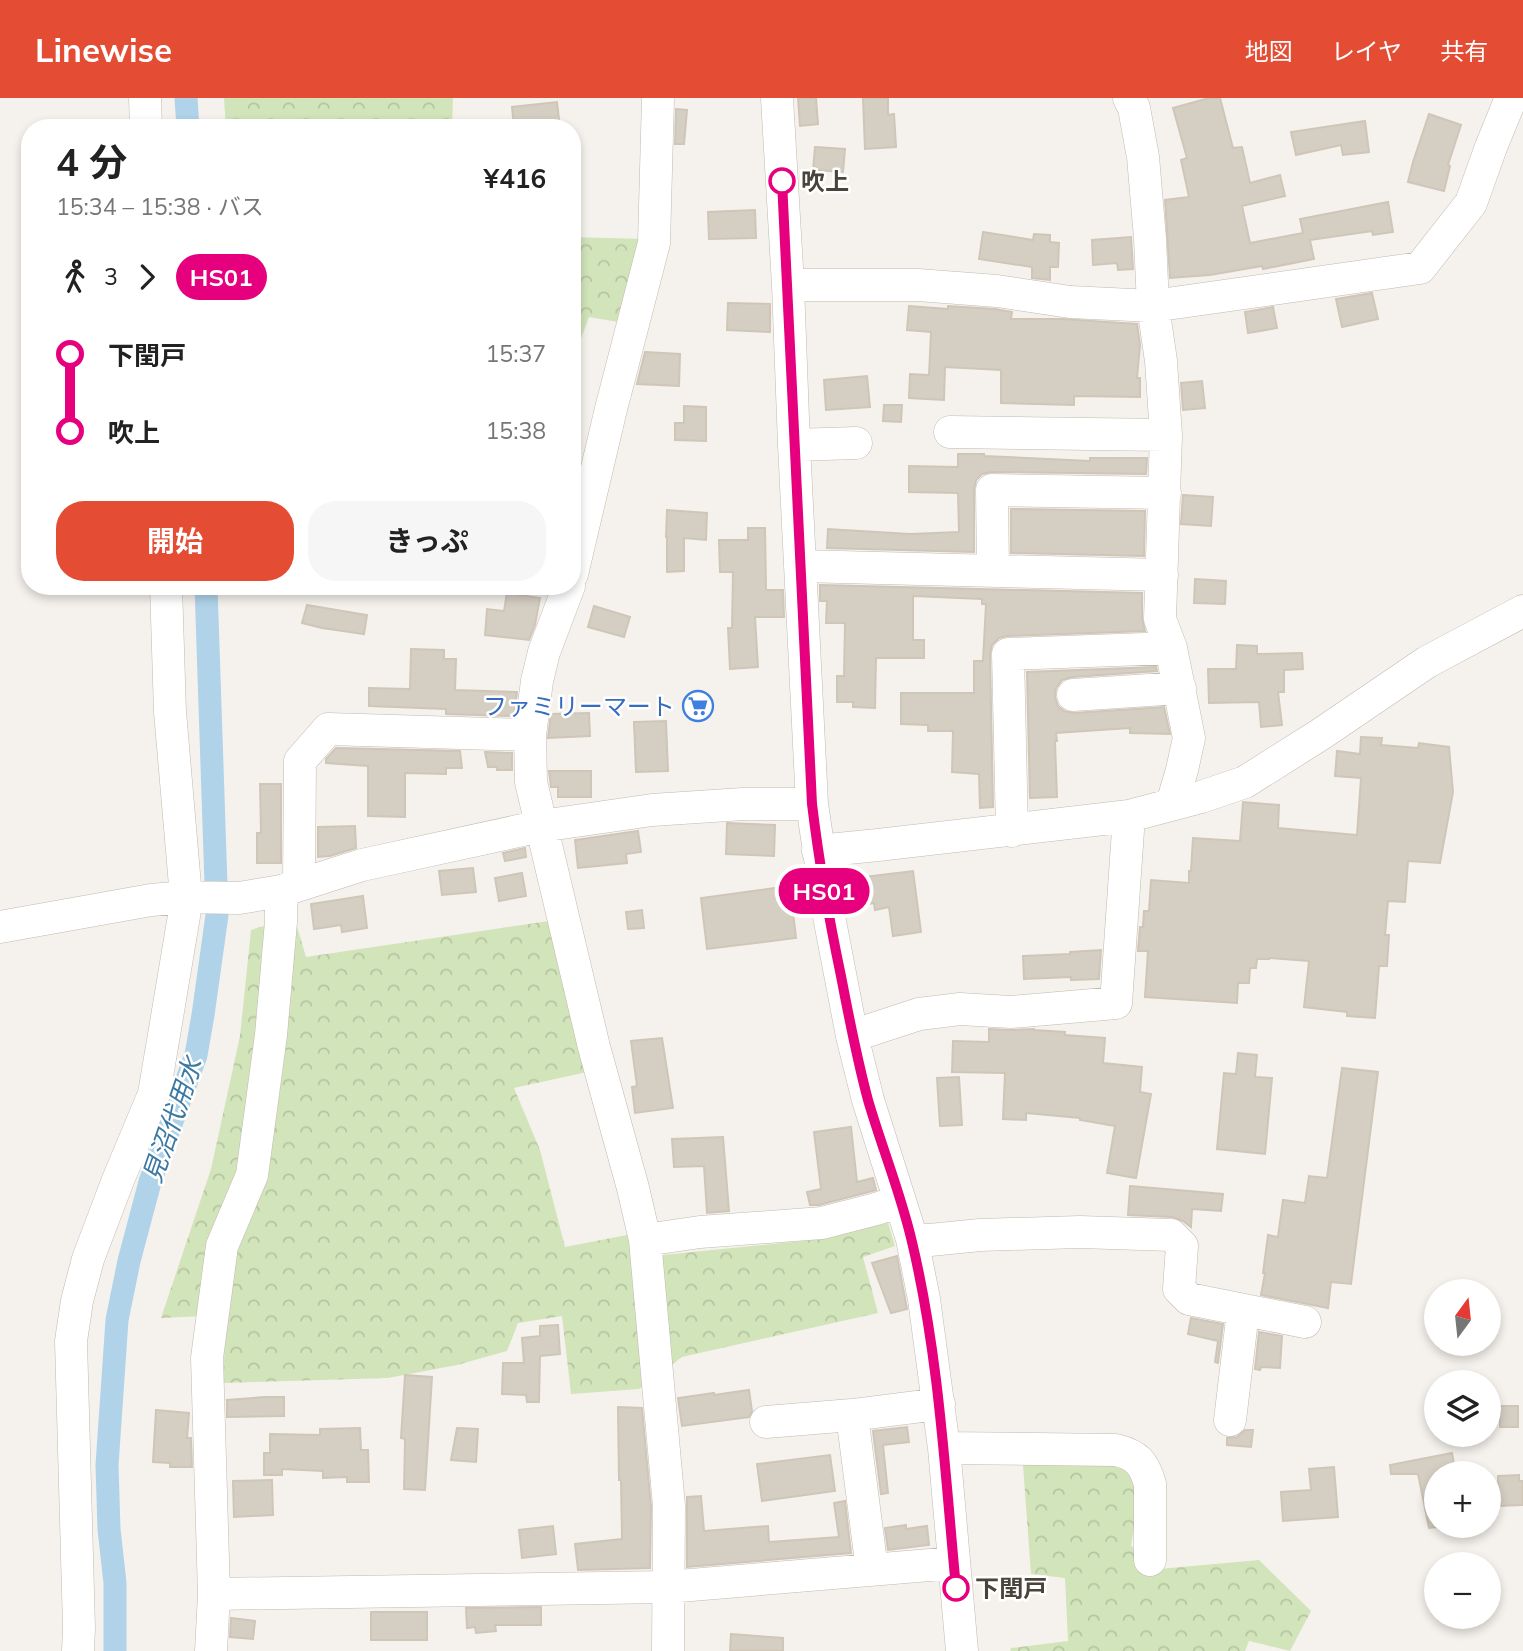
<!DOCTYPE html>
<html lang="ja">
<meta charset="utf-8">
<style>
:root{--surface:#fff;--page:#f6f6f6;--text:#222;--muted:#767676;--accent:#e54c34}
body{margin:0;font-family:Mulish,"Noto Sans JP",sans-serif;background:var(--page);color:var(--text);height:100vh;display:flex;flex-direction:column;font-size:26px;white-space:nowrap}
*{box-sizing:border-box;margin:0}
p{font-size:23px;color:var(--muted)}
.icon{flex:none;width:38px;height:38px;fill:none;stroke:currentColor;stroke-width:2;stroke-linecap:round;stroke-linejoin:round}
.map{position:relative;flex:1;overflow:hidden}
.side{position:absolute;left:21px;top:21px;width:560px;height:476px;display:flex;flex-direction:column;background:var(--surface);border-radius:28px;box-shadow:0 4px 10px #0003}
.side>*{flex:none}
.badge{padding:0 14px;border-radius:23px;font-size:24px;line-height:46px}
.needle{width:46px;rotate:15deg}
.fabs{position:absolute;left:1424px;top:1181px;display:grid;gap:14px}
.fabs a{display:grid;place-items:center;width:77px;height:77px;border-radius:50%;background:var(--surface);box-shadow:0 4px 10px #0003;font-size:35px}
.map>.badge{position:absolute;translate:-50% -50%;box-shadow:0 0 0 4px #fff}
.legs{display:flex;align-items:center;gap:10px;height:77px;padding:0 35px;font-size:23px}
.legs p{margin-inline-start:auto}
.head{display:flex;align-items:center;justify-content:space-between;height:119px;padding:0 35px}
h1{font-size:38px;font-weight:700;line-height:52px}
.cta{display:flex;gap:14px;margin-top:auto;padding:14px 35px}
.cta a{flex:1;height:80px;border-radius:28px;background:var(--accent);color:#fff;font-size:28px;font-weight:700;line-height:80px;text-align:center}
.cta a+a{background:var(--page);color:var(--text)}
ul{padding:0 35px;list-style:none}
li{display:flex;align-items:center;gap:24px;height:77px;font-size:26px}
li i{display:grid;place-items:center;width:10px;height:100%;margin:0 9px;background:currentColor}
li i::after{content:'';width:18px;height:18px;margin:-9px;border:5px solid;border-radius:50%;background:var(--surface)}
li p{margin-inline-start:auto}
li:first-child i{background:linear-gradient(#0000 50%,currentColor 0)}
li:last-child i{background:linear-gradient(currentColor 50%,#0000 0)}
header{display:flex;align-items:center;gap:42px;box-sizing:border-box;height:98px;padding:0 35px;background:var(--accent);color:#fff}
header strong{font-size:33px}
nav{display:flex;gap:38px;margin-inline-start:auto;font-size:24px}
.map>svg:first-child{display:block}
.forest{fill:url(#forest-crowns)}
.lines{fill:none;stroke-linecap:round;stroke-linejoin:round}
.canal{stroke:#b0d3ea;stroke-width:23}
.building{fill:#d5cec3;stroke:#cfc6b7;stroke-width:2}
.minor-casing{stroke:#c0bab0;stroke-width:33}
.minor{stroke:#fff;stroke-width:32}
.line-1-casing{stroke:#fff;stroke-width:16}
.line-1{stroke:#e6007e;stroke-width:10}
.stop-1-dot{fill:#fff;stroke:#e6007e;stroke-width:3.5}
.labels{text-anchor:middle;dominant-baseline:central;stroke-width:5;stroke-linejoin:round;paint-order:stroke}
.stop-label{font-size:24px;font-weight:bold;fill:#49433b;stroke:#fff;text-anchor:start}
.shop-label{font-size:24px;fill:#366cbe;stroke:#fff;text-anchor:end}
.water-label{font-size:26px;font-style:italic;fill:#3b79a3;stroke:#fff}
</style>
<header>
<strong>Linewise</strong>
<nav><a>地図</a><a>レイヤ</a><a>共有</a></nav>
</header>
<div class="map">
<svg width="1523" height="1553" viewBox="0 0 1523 1553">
<defs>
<pattern id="forest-crowns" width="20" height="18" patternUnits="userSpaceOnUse" patternTransform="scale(1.75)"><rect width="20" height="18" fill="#d2e4ba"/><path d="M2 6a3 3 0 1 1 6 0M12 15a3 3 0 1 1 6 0" fill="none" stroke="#b6c5a1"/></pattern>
</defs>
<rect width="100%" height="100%" fill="#f5f2ed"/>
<path class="forest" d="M 224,0 L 453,0 L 452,30 L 226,30 Z
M 572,139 L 645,141 L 618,224 L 589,219 L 572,265 Z
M 294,818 L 306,859 L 549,823 L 587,974 L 514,990 L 540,1052 L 565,1149 L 627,1137 L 633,1160 L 812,1142 L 888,1125 L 895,1148 L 863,1159 L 878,1215 L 682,1259 L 639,1291 L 571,1296 L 562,1218 L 518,1225 L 507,1253 L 457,1267 L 388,1280 L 223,1285 L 226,1217 L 161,1220 L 211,1071 L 240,938 L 251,832 Z
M 1023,1367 L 1129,1367 L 1141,1390 L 1131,1447 L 1148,1472 L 1259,1462 L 1311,1513 L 1290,1553 L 1249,1543 L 1245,1553 L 1010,1553 L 1011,1550 L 1068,1543 L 1065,1480 L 1031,1476 Z"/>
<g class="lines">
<path class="canal" d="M 186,0 L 188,30
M 115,1553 L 115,1485 L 109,1431 L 107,1367 L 117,1222 L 129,1163 L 150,1084 L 196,957 L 203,917 L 217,817 L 206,488"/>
</g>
<path class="building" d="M 798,0 L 816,0 L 818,26 L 800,28 Z
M 863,0 L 888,0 L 888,17 L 894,16 L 896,49 L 865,51 Z
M 1209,0 L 1220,0 L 1233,50 L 1242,49 L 1250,85 L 1280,77 L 1285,98 L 1242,108 L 1250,145 L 1303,135 L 1300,121 L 1388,104 L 1393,134 L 1373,137 L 1372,133 L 1310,142 L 1314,161 L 1263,171 L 1262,168 L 1210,177 L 1170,180 L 1165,102 L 1189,99 L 1181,62 L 1187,60 L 1173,10 Z
M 557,4 L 560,30 L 514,30 L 512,9 Z
M 676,11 L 687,12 L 684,46 L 675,46 Z
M 1429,16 L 1461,27 L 1448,67 L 1450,68 L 1444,93 L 1408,84 L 1413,64 Z
M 1365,23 L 1369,54 L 1343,57 L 1341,47 L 1296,57 L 1291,34 Z
M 815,49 L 845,51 L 843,74 L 813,72 Z
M 755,112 L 756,140 L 709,141 L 708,114 Z
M 983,134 L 1033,142 L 1034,136 L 1050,137 L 1050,144 L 1059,145 L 1058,169 L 1050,169 L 1050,182 L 1032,180 L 1032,169 L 979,161 Z
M 1131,139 L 1133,171 L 1118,172 L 1117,165 L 1093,167 L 1092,142 Z
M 1372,195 L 1378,221 L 1342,229 L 1336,201 Z
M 728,205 L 770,206 L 770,234 L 727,232 Z
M 909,208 L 948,211 L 948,208 L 995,211 L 1012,214 L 1011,221 L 1062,221 L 1137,226 L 1140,247 L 1137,280 L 1140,280 L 1140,299 L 1074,298 L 1074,307 L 1001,305 L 1001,272 L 945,269 L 944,302 L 909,300 L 910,276 L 929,277 L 931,234 L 907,232 Z
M 1273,209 L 1277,230 L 1248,235 L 1245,214 Z
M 645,254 L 680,256 L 679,288 L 637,286 Z
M 867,278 L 870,309 L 826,312 L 824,282 Z
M 1202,283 L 1205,310 L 1183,312 L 1181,285 Z
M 884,307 L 902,307 L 901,324 L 883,323 Z
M 684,308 L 706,309 L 706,343 L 675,342 L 675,325 L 684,325 Z
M 958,356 L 984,356 L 984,358 L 1090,363 L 1090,360 L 1147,360 L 1146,376 L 992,374 L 982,376 L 976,382 L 974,392 L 974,454 L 827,450 L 828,431 L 910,436 L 959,434 L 958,395 L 909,394 L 909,368 L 958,369 Z
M 1183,397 L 1213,399 L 1211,428 L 1181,426 Z
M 1011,411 L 1145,413 L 1144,458 L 1011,455 Z
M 667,412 L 707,415 L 706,442 L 684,440 L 684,473 L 667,474 L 667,439 L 666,439 Z
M 748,430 L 765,430 L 766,492 L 783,492 L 784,519 L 755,519 L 758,569 L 730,571 L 728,530 L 732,530 L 733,474 L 720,474 L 719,442 L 748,442 Z
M 1195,481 L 1226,483 L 1225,506 L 1194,505 Z
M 820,487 L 1142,495 L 1142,520 L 1145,533 L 1007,538 L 999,540 L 992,547 L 990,556 L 993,709 L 980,710 L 979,676 L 952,674 L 953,633 L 928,633 L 928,627 L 901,626 L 901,595 L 974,595 L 974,563 L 983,563 L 986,506 L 982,506 L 982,501 L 913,498 L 913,542 L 924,542 L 924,560 L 876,560 L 875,610 L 853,609 L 853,604 L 837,604 L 837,578 L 844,578 L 845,525 L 826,525 L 827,503 L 820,503 Z
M 507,495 L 540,500 L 535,527 L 529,542 L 485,537 L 487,511 L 504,513 Z
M 307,507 L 367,517 L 364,536 L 322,530 L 302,525 Z
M 594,508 L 630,519 L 624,539 L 588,529 Z
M 1237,547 L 1257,548 L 1257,556 L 1302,555 L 1303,571 L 1284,572 L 1284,594 L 1278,594 L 1282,627 L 1261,629 L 1259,604 L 1209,605 L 1208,571 L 1236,571 Z
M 411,551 L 444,552 L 444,561 L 456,561 L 455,592 L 517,594 L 514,618 L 446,616 L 446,611 L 369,608 L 369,590 L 410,591 Z
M 1156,569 L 1157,573 L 1072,579 L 1062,582 L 1056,590 L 1055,599 L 1058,608 L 1064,613 L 1074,615 L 1164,609 L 1170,636 L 1130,635 L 1130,630 L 1056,635 L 1057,643 L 1055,643 L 1057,699 L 1030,700 L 1027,574 Z
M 589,615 L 590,638 L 548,640 L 551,616 Z
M 666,623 L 668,673 L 636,674 L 634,624 Z
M 1361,639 L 1382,640 L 1381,647 L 1418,650 L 1419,645 L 1449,649 L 1453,694 L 1440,765 L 1408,763 L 1405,804 L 1388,803 L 1385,837 L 1389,837 L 1387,868 L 1379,868 L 1375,920 L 1347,918 L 1347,914 L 1304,909 L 1309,863 L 1269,860 L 1269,861 L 1257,861 L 1256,870 L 1250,870 L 1249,885 L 1238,885 L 1237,905 L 1145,899 L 1148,853 L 1138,853 L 1140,829 L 1143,829 L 1144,813 L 1149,813 L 1151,782 L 1189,785 L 1189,773 L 1191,773 L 1193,740 L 1240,743 L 1243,704 L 1279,707 L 1278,730 L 1357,737 L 1361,680 L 1335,678 L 1337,653 L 1360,656 Z
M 336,650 L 460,653 L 462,670 L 446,670 L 446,676 L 405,675 L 405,719 L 368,718 L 368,668 L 326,665 L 326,661 Z
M 485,654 L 512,655 L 512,672 L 497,672 L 497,669 L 488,669 Z
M 549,673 L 591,673 L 591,699 L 558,699 L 558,689 L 551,689 Z
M 260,686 L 281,686 L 281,765 L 257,765 L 257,735 L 261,735 Z
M 727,725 L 775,727 L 774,758 L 726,756 Z
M 355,728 L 356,750 L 330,758 L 318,759 L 318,729 Z
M 638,733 L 641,754 L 626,756 L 627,765 L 578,770 L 575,742 Z
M 525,750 L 526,759 L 505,763 L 503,755 Z
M 473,770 L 476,794 L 442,797 L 439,773 Z
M 913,773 L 921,834 L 893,838 L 889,809 L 875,812 L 874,805 L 851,809 L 846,781 Z
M 522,775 L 526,798 L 499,803 L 495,780 Z
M 790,788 L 796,840 L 707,851 L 701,800 Z
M 363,798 L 367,830 L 342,834 L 341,827 L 314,831 L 311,806 Z
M 642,812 L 644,830 L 628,831 L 626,814 Z
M 1101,852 L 1099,881 L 1071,882 L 1071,879 L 1024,881 L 1023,858 L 1070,856 L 1070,854 Z
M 989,931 L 1010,932 L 1034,931 L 1034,932 L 1065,934 L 1065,937 L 1105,940 L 1103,965 L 1142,969 L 1140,994 L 1151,996 L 1136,1080 L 1107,1075 L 1115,1028 L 1080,1022 L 1080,1020 L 1026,1015 L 1026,1022 L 1003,1021 L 1005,975 L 952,974 L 953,943 L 989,944 Z
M 662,940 L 673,1010 L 635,1015 L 632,989 L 637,988 L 631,943 Z
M 1238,955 L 1257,957 L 1255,979 L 1272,980 L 1265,1056 L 1217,1051 L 1224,975 L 1236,976 Z
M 1342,970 L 1378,974 L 1351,1186 L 1331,1184 L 1328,1210 L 1261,1197 L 1265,1175 L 1263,1175 L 1268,1137 L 1278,1139 L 1283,1102 L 1305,1105 L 1309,1078 L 1327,1080 Z
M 959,979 L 962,1027 L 940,1028 L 937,980 Z
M 851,1029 L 857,1084 L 873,1080 L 876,1092 L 819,1107 L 810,1107 L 807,1094 L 821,1091 L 814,1034 Z
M 723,1039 L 729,1113 L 707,1115 L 704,1068 L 674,1069 L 672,1041 Z
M 1130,1088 L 1223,1096 L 1221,1113 L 1192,1111 L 1191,1129 L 1183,1123 L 1172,1119 L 1128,1117 Z
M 897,1158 L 907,1211 L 891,1215 L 872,1165 Z
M 1191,1220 L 1223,1226 L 1218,1265 L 1215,1264 L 1218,1243 L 1188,1236 Z
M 558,1227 L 560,1256 L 540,1258 L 539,1304 L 527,1304 L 526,1297 L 502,1296 L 503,1265 L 524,1265 L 522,1240 L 540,1238 L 540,1228 Z
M 1259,1234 L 1282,1238 L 1280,1270 L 1261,1269 L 1260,1272 L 1255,1271 Z
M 405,1277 L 432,1279 L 425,1392 L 404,1391 L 405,1341 L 401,1340 Z
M 749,1292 L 752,1313 L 749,1319 L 682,1328 L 678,1300 L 714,1295 L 714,1297 Z
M 265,1299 L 284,1299 L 284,1318 L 227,1319 L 227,1302 Z
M 1500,1308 L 1518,1308 L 1518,1329 L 1500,1329 Z
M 618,1309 L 642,1310 L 651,1409 L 650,1470 L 578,1472 L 575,1446 L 622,1441 L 621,1382 L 619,1382 Z
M 156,1312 L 189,1315 L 187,1340 L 191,1340 L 192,1369 L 170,1369 L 170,1365 L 153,1364 Z
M 907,1329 L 909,1344 L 883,1347 L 888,1395 L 881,1396 L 873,1333 Z
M 360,1330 L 361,1352 L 368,1352 L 369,1384 L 347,1384 L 347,1379 L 323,1380 L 323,1373 L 282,1371 L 282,1377 L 264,1377 L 264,1355 L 270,1355 L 270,1336 L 320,1337 L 320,1331 Z
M 457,1330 L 478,1331 L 476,1364 L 451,1362 Z
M 1245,1332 L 1253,1332 L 1251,1349 L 1227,1347 L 1227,1340 L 1237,1339 Z
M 1452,1355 L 1456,1376 L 1437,1376 L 1437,1429 L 1429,1430 L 1418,1376 L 1391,1376 L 1390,1367 Z
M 830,1357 L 835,1393 L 762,1403 L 757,1366 Z
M 1334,1369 L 1338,1419 L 1283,1423 L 1281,1394 L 1311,1392 L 1309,1371 Z
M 1519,1377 L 1519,1383 L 1523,1383 L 1523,1407 L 1499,1408 L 1498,1378 Z
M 272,1382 L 273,1417 L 234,1419 L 233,1383 Z
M 701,1398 L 704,1433 L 768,1428 L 769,1444 L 839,1439 L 834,1405 L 845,1403 L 851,1455 L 687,1469 L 687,1399 Z
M 906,1427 L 906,1431 L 927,1428 L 929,1447 L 888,1452 L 885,1430 Z
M 553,1428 L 556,1456 L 522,1460 L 519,1432 Z
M 541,1509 L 541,1527 L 495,1527 L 496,1533 L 476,1535 L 475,1529 L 467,1530 L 466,1510 Z
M 371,1514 L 427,1514 L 427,1542 L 371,1542 Z
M 231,1520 L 255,1523 L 253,1541 L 230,1539 Z
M 731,1536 L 783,1540 L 783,1553 L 730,1553 Z"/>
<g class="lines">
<g class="minor-casing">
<path id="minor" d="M 145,0 L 146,30
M 777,0 L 788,187 L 794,347 L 812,706 L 827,808 L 852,938 L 868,1002 L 912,1141 L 924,1201 L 944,1350 L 962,1553
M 1129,0 L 1134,10 L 1143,59 L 1150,140 L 1153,208 L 1161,263 L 1166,337 L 1160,521 L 1171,550 L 1189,640 L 1182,672 L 1172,706
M 788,187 L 918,187 L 997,193 L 1070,204 L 1153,208 L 1420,170 L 1471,105 L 1491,49 L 1511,0
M 950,334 L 1166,337
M 794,347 L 856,345
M 800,468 L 1162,477
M 993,473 L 992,392 L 1165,395
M 572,476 L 611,311 L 654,145 L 658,0
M 569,488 L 544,554 L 537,583 L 530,637 L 531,684 L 594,949 L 633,1090 L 645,1142 L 669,1408 L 668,1553
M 1073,597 L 1180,590
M 1012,733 L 1008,556 L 1171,550
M 818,753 L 878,747 L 1129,718 L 1201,699 L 1245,684 L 1321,636 L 1427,564 L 1523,513
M 299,787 L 300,663 L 328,631 L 530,637
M 0,829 L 151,802 L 186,799 L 239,800 L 281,793 L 362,767 L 541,728 L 652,712 L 743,706 L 812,706
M 852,938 L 919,916 L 960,911 L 1011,914 L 1116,905 L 1129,718
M 912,1141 L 930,1142 L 980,1137 L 1080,1134 L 1171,1137 L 1182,1148 L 1179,1191 L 1189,1201 L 1305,1224
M 645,1142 L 700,1134 L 822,1125 L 876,1111 L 900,1103
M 1230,1322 L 1243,1213
M 766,1324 L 852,1317
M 944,1350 L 1116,1352 C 1137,1357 1144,1365 1150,1386 L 1150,1462
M 872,1472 L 852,1317 L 939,1306
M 214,1496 L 667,1489 L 954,1465
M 78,1553 L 79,1530 L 71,1243 L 77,1203 L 88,1161 L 118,1082 L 154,996 L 184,818 L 186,799 L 170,614 L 166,488
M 211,1553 L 214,1496 L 207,1260 L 222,1148 L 252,1077 L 271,937 L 281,824 L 281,793"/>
</g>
<use href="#minor" class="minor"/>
</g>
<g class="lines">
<g class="line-1-casing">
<path id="line-1" d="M 782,83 L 812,706 C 819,764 829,821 841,878 C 849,920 857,961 868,1002 C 882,1050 901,1096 912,1144 C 939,1257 945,1375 956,1490"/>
</g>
<use href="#line-1" class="line-1"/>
</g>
<defs>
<g id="supermarket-ring" transform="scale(1.575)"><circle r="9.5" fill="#fff" stroke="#3f7fe0" stroke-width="1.5"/><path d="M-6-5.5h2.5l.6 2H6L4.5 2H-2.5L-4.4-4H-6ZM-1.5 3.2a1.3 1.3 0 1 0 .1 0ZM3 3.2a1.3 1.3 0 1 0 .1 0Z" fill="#3f7fe0"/></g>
</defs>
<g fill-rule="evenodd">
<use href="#supermarket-ring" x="698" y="608"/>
</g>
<g class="stop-1-dot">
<circle cx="782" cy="83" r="12"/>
<circle cx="956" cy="1490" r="12"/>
</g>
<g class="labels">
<g class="stop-label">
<text x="801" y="83">吹上</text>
<text x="975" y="1490">下閏戸</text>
</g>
<g class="shop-label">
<text x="675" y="608">ファミリーマート</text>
</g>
<g class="water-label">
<text transform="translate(172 1022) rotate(-71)">見沼代用水</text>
</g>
</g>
</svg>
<div class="fabs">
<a><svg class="needle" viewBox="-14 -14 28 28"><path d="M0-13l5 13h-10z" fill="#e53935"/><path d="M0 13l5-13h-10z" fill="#767676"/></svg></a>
<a><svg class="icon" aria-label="layers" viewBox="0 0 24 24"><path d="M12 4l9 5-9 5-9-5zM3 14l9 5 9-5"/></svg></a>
<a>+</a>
<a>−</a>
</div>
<b class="badge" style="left:824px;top:793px;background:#e6007e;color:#fff">HS01</b>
<section class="side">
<div class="head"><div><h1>4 分</h1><p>15:34 – 15:38 · バス</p></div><b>¥416</b></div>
<div class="legs"><svg class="icon" aria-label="walk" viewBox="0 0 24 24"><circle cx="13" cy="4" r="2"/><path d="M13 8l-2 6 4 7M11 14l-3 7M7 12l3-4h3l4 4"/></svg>3<svg class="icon" aria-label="forward" viewBox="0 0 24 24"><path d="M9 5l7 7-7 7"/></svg><b class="badge" style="background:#e6007e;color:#fff">HS01</b></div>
<ul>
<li><i style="color:#e6007e"></i><b>下閏戸</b><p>15:37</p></li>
<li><i style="color:#e6007e"></i><b>吹上</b><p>15:38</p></li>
</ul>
<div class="cta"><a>開始</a><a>きっぷ</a></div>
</section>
</div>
